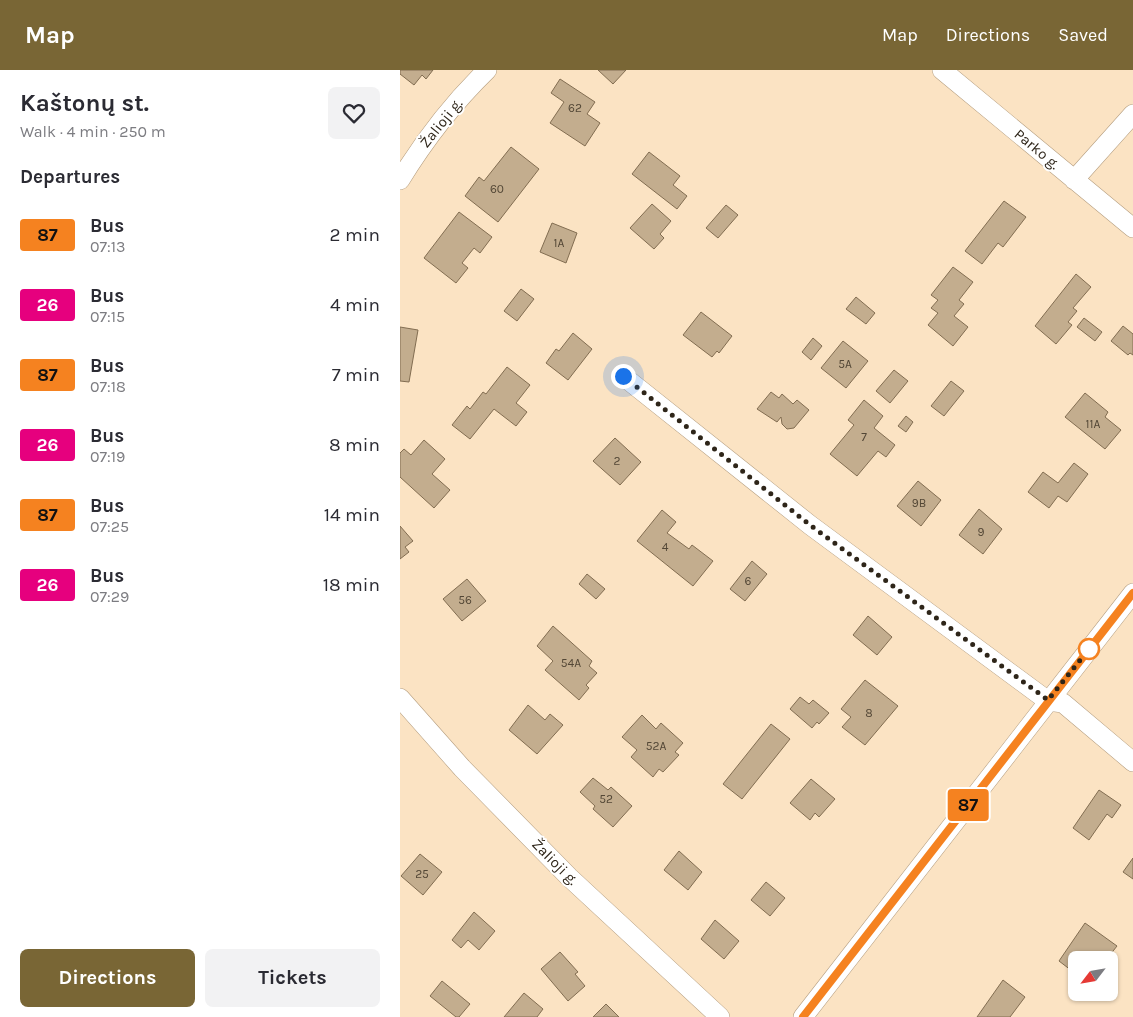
<!DOCTYPE html>
<meta charset="utf-8">
<style>
:root{--surface:#fff;--page:#f2f2f3;--text:#2b2b33;--muted:#7c7c81;--accent:#796635}
body{margin:0;font-family:Karla,sans-serif;background:var(--page);color:var(--text);height:100vh;display:flex;flex-direction:column;font-size:19px;white-space:nowrap}
*{box-sizing:border-box;margin:0}
p{font-size:16px;color:var(--muted)}
.icon{flex:none;width:28px;height:28px;fill:none;stroke:currentColor;stroke-width:2;stroke-linecap:round;stroke-linejoin:round}
.map{position:relative;flex:1;overflow:hidden}
.side{display:flex;flex-direction:column;background:var(--surface);width:400px}
.side>*{flex:none}
.badge{padding:0 10px;border-radius:4px;font-size:18px;line-height:32px}
.needle{width:32px;rotate:239deg}
.tools{position:absolute;left:668px;top:881px;display:grid;gap:10px}
.tools a{display:grid;place-items:center;width:50px;height:50px;border-radius:8px;background:var(--surface);box-shadow:0 1px 4px #0004;font-size:25px}
.you{position:absolute;width:25px;height:25px;margin:-12px;border:4px solid #fff;border-radius:50%;background:#1a73e8;box-shadow:0 0 0 8px #1a73e833}
.map>.badge{position:absolute;translate:-50% -50%;box-shadow:0 0 0 2px #fff}
h2{padding:0 20px;font-size:19px;line-height:45px}
.round{display:grid;place-items:center;flex:none;width:52px;height:52px;border-radius:8px;background:var(--page)}
.head{display:flex;align-items:center;justify-content:space-between;height:85px;padding:0 20px}
h1{font-size:24px;font-weight:700;line-height:38px}
.cta{display:flex;gap:10px;margin-top:auto;padding:10px 20px}
.cta a{flex:1;height:58px;border-radius:8px;background:var(--accent);color:#fff;font-size:20px;font-weight:700;line-height:58px;text-align:center}
.cta a+a{background:var(--page);color:var(--text)}
ul{padding:0;list-style:none}
li{display:flex;align-items:center;gap:15px;height:70px;padding:0 20px}
li div{flex:1}
li b{display:block;font-size:19px}
li em{font-style:normal}
li .badge{min-width:55px;font-weight:700;text-align:center}
header{display:flex;align-items:center;gap:30px;box-sizing:border-box;height:70px;padding:0 25px;background:var(--accent);color:#fff}
header strong{font-size:24px}
nav{display:flex;gap:28px;margin-inline-start:auto;font-size:18px}
main{display:flex;flex:1;min-height:0}
.map>svg:first-child{display:block}
.building{fill:#c3ad8e;stroke:#826d51}
.lines{fill:none;stroke-linecap:round;stroke-linejoin:round}
.street-casing{stroke:#b49d7f;stroke-width:20}
.street{stroke:#fff;stroke-width:19}
.line-casing{stroke:#fff;stroke-width:11}
.line{stroke:#f58220;stroke-width:8}
.walk{stroke:#2e2519;stroke-width:5;stroke-dasharray:0 9}
.stop-dot{fill:#fff;stroke:#f58220;stroke-width:2.5}
.labels{text-anchor:middle;dominant-baseline:central;stroke-width:4;stroke-linejoin:round;paint-order:stroke}
.number-label{font-size:12px;fill:#534736}
.street-label{font-size:15px;fill:#2e2519;stroke:#fff}
</style>
<header>
<strong>Map</strong>
<nav><a>Map</a><a>Directions</a><a>Saved</a></nav>
</header>
<main>
<section class="side">
<div class="head"><div><h1>Kaštonų st.</h1><p>Walk · 4 min · 250 m</p></div><a class="round"><svg class="icon" aria-label="heart" viewBox="0 0 24 24"><path d="M12 20l-8-8c-3-5 5-10 8-4 3-6 11-1 8 4z"/></svg></a></div>
<h2>Departures</h2>
<ul>
<li><span class="badge" style="background:#f58220;color:#111">87</span><div><b>Bus</b><p>07:13</p></div><em>2 min</em></li>
<li><span class="badge" style="background:#e6007e;color:#fff">26</span><div><b>Bus</b><p>07:15</p></div><em>4 min</em></li>
<li><span class="badge" style="background:#f58220;color:#111">87</span><div><b>Bus</b><p>07:18</p></div><em>7 min</em></li>
<li><span class="badge" style="background:#e6007e;color:#fff">26</span><div><b>Bus</b><p>07:19</p></div><em>8 min</em></li>
<li><span class="badge" style="background:#f58220;color:#111">87</span><div><b>Bus</b><p>07:25</p></div><em>14 min</em></li>
<li><span class="badge" style="background:#e6007e;color:#fff">26</span><div><b>Bus</b><p>07:29</p></div><em>18 min</em></li>
</ul>
<div class="cta"><a>Directions</a><a>Tickets</a></div>
</section>
<div class="map">
<svg width="733" height="947" viewBox="0 0 733 947">
<rect width="100%" height="100%" fill="#fbe3c3"/>
<path class="building" d="M 0,0 L 33,0 L 26,9 L 22,5 L 14,15 L 0,4 Z
M 198,0 L 226,0 L 213,14 Z
M 160,9 L 195,32 L 187,44 L 200,53 L 185,76 L 150,53 L 164,32 L 151,23 Z
M 111,77 L 139,99 L 98,152 L 65,126 L 79,107 L 84,111 Z
M 249,82 L 280,106 L 273,115 L 287,126 L 277,139 L 232,104 Z
M 604,131 L 626,147 L 603,177 L 598,173 L 582,194 L 565,181 Z
M 252,134 L 271,151 L 260,164 L 264,168 L 254,179 L 230,158 Z
M 326,135 L 338,145 L 318,168 L 306,158 Z
M 59,142 L 92,167 L 80,183 L 74,178 L 62,193 L 68,198 L 56,213 L 24,188 Z
M 152,153 L 177,163 L 166,193 L 140,182 Z
M 553,197 L 573,212 L 559,230 L 564,234 L 554,246 L 568,257 L 553,276 L 528,255 L 538,243 L 531,238 L 538,230 L 531,225 Z
M 676,204 L 691,217 L 673,238 L 677,241 L 668,252 L 672,255 L 656,274 L 635,256 Z
M 121,219 L 134,229 L 117,251 L 104,241 Z
M 456,227 L 475,243 L 466,254 L 446,239 Z
M 301,242 L 332,266 L 319,283 L 317,281 L 312,287 L 283,265 Z
M 684,248 L 702,262 L 695,271 L 677,257 Z
M 723,256 L 733,264 L 733,285 L 730,283 L 728,285 L 711,271 Z
M 0,257 L 18,260 L 9,312 L 0,311 Z
M 173,263 L 192,279 L 168,310 L 146,293 L 156,279 L 159,281 Z
M 413,268 L 422,276 L 411,290 L 402,282 Z
M 443,271 L 468,291 L 446,318 L 421,298 Z
M 107,297 L 130,315 L 116,333 L 127,342 L 116,356 L 94,339 L 70,369 L 52,355 L 67,336 L 70,339 L 83,322 L 86,324 Z
M 494,300 L 508,311 L 490,333 L 476,321 Z
M 551,311 L 564,321 L 544,346 L 531,336 Z
M 371,322 L 379,328 L 382,324 L 393,334 L 397,330 L 409,340 L 394,358 L 387,359 L 382,354 L 381,347 L 377,352 L 357,339 Z
M 685,323 L 708,342 L 705,347 L 721,360 L 705,379 L 665,347 Z
M 464,330 L 483,346 L 474,358 L 495,375 L 486,387 L 478,381 L 457,406 L 430,384 L 454,355 L 448,350 Z
M 506,346 L 513,352 L 506,362 L 498,356 Z
M 215,368 L 241,392 L 220,415 L 193,391 Z
M 24,370 L 45,389 L 32,404 L 50,420 L 34,438 L 0,407 L 0,383 L 4,379 L 11,385 Z
M 674,393 L 688,404 L 667,432 L 658,426 L 649,438 L 628,422 L 643,402 L 658,413 Z
M 518,411 L 541,430 L 521,456 L 497,436 Z
M 579,439 L 602,459 L 583,484 L 559,465 Z
M 262,440 L 276,452 L 267,463 L 289,479 L 292,475 L 313,491 L 293,516 L 237,471 Z
M 0,456 L 13,471 L 5,477 L 9,482 L 0,489 Z
M 352,491 L 367,504 L 345,531 L 330,519 Z
M 187,504 L 205,519 L 196,529 L 179,514 Z
M 67,509 L 86,531 L 62,551 L 43,529 Z
M 468,546 L 492,567 L 477,585 L 453,565 Z
M 153,556 L 192,591 L 189,596 L 197,603 L 186,615 L 189,618 L 179,630 L 145,600 L 153,591 L 137,576 Z
M 465,610 L 498,636 L 465,675 L 442,657 L 451,647 L 441,639 Z
M 400,627 L 409,634 L 413,630 L 429,643 L 419,654 L 417,652 L 412,658 L 390,639 Z
M 128,635 L 145,650 L 150,644 L 163,655 L 137,684 L 109,660 Z
M 242,645 L 256,659 L 261,653 L 283,673 L 275,682 L 279,685 L 263,702 L 259,699 L 253,707 L 231,687 L 237,680 L 222,667 Z
M 371,654 L 390,669 L 342,729 L 323,714 Z
M 193,708 L 208,720 L 211,717 L 232,736 L 213,757 L 193,739 L 195,736 L 180,722 Z
M 411,709 L 435,729 L 419,747 L 415,743 L 410,750 L 390,733 Z
M 699,720 L 721,735 L 712,748 L 707,744 L 689,770 L 673,758 Z
M 279,781 L 302,802 L 288,820 L 264,800 Z
M 20,784 L 42,802 L 23,825 L 1,806 Z
M 733,788 L 733,809 L 723,802 Z
M 366,812 L 385,828 L 370,846 L 351,830 Z
M 74,842 L 95,861 L 79,880 L 68,870 L 61,878 L 52,870 Z
M 315,850 L 339,871 L 324,889 L 301,869 Z
M 685,853 L 717,876 L 706,890 L 691,890 L 688,888 L 687,890 L 676,890 L 676,904 L 659,891 Z
M 160,882 L 178,902 L 175,904 L 185,916 L 168,931 L 141,899 Z
M 603,910 L 625,927 L 610,947 L 577,947 Z
M 42,911 L 70,934 L 59,947 L 56,947 L 30,926 Z
M 124,923 L 143,939 L 137,947 L 104,947 Z
M 206,934 L 219,947 L 193,947 Z"/>
<g class="lines">
<g class="street-casing">
<path id="street" d="M 542,0 L 733,158
M 0,110 C 24,71 54,32 87,0
M 674,110 L 733,44
M 223,306 L 410,455 L 648,631 L 663,633 L 733,692
M 0,628 L 62,698 L 169,807 L 320,947
M 403,947 L 733,523"/>
</g>
<use href="#street" class="street"/>
</g>
<g class="lines">
<g class="line-casing">
<path id="line" d="M 403,947 L 733,523"/>
</g>
<use href="#line" class="line"/>
<path class="walk" d="M 223,306 L 410,455 L 648,630 L 689,579"/>
</g>
<circle class="stop-dot" cx="689" cy="579" r="10"/>
<g class="labels">
<g class="number-label">
<text x="175" y="38">62</text>
<text x="97" y="119">60</text>
<text x="159" y="173">1A</text>
<text x="445" y="294">5A</text>
<text x="693" y="354">11A</text>
<text x="464" y="367">7</text>
<text x="217" y="391">2</text>
<text x="519" y="433">9B</text>
<text x="581" y="462">9</text>
<text x="265" y="477">4</text>
<text x="348" y="511">6</text>
<text x="65" y="530">56</text>
<text x="171" y="593">54A</text>
<text x="469" y="643">8</text>
<text x="256" y="676">52A</text>
<text x="206" y="729">52</text>
<text x="22" y="804">25</text>
</g>
<g class="street-label">
<text transform="translate(41 53) rotate(-51)">Žalioji g.</text>
<text transform="translate(637 79) rotate(40)">Parko g.</text>
<text transform="translate(155 792) rotate(45)">Žalioji g.</text>
</g>
</g>
</svg>
<div class="tools">
<a><svg class="needle" viewBox="-14 -14 28 28"><path d="M0-13l5 13h-10z" fill="#e53935"/><path d="M0 13l5-13h-10z" fill="#7c7c81"/></svg></a>
</div>
<div class="you" style="left:223px;top:306px"></div>
<b class="badge" style="left:568px;top:735px;background:#f58220;color:#111">87</b>
</div>
</main>
